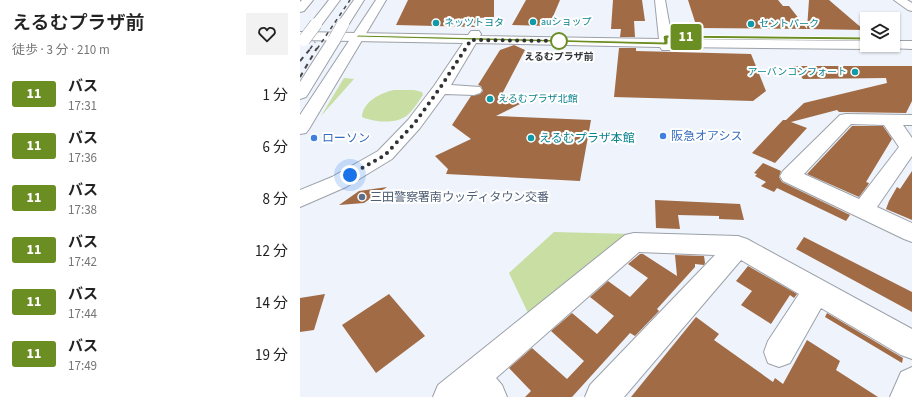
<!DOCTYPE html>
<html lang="ja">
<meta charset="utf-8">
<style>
:root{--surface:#fff;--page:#f2f2f2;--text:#222;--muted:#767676}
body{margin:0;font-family:"Source Sans 3","Noto Sans JP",sans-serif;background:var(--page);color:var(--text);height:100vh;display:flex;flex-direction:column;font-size:15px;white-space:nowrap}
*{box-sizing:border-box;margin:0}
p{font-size:13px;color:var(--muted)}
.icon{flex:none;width:22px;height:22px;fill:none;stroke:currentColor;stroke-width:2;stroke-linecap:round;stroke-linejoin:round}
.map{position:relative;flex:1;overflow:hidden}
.sheet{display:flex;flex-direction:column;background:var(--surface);width:300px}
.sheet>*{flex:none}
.badge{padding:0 8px;border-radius:3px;font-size:14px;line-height:26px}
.controls{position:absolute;left:560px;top:12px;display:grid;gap:8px}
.controls a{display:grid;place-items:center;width:40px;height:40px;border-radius:0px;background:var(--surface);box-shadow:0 1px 3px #0004;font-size:20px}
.you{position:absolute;width:20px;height:20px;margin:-10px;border:3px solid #fff;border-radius:50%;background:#1a73e8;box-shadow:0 0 0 6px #1a73e833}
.map>.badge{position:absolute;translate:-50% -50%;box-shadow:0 0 0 2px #fff}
.round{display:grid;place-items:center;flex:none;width:42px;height:42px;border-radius:0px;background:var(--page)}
.head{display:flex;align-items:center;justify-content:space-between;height:68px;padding:0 12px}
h1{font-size:19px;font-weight:600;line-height:30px}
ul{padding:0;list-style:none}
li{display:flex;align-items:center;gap:12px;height:52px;padding:0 12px}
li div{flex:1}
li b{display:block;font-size:15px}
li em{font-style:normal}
li .badge{min-width:44px;font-weight:700;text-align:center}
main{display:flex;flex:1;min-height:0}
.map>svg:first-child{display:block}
.green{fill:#c8dea2}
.building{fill:#a06b45}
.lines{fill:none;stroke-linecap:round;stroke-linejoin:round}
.minor-casing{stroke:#9ca1a9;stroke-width:2}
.major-casing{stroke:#9ca1a9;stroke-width:2}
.minor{fill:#fff;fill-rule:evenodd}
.major{fill:#fff;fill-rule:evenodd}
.rail-far1{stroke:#44474a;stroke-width:1.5;stroke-dasharray:4 4;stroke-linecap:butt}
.rail{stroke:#44474a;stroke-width:2;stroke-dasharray:5 5;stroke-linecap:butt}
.major-bridge-casing{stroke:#9ca1a9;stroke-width:13;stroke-linecap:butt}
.major-bridge{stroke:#fff;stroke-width:12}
.line{fill:#6b8e23;stroke:#fff}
.walk{stroke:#303235;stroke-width:4;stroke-dasharray:0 7.2}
.culture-dot{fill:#0f9aa8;stroke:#fff;stroke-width:1.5}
.stop-dot{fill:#fff;stroke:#6b8e23;stroke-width:2}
.shop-dot{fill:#3f7fe0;stroke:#fff;stroke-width:1.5}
.service-dot{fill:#5c6f8a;stroke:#fff;stroke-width:1.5}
.labels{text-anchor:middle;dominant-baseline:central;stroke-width:4;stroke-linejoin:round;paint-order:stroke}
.far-culture-label{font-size:10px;fill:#0d838f;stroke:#fff;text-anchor:start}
.far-stop-label{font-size:10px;font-weight:bold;fill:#303235;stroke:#fff}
.shop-label{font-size:12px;fill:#366cbe;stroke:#fff;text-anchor:start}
.culture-label{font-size:12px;fill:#0d838f;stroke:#fff;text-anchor:start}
.service-label{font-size:12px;fill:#4e5e75;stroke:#fff;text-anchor:start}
</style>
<main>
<section class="sheet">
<div class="head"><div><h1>えるむプラザ前</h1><p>徒歩 · 3 分 · 210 m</p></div><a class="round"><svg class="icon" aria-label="heart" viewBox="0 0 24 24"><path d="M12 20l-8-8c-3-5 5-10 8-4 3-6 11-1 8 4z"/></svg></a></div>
<ul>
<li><span class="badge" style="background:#6b8e23;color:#fff">11</span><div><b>バス</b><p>17:31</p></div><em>1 分</em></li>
<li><span class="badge" style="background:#6b8e23;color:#fff">11</span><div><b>バス</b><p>17:36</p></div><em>6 分</em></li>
<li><span class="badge" style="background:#6b8e23;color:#fff">11</span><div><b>バス</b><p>17:38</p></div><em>8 分</em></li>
<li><span class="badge" style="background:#6b8e23;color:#fff">11</span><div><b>バス</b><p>17:42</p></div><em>12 分</em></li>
<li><span class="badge" style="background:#6b8e23;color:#fff">11</span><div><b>バス</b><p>17:44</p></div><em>14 分</em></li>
<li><span class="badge" style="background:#6b8e23;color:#fff">11</span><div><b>バス</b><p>17:49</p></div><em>19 分</em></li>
</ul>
</section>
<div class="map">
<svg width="612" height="397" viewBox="0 0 612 397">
<rect width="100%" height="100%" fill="#eef3fc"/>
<path class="green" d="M 44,78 L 54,79 L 21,116 Z
M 94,90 L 114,90 L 122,92 L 123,95 C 118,102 112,112 105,117 C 94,124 73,122 62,117 C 63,101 81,93 94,90 Z
M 254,232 L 331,234 L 229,315 L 209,273 Z"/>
<path class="building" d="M 108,0 L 194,0 L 194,17 L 179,18 L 175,23 L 170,24 L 176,27 L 96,25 Z
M 226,0 L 260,0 L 249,26 L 212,25 Z
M 313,0 L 342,0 L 345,21 L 334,21 L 335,37 L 320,37 L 321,29 L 311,29 Z
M 388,0 L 478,0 L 483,6 L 489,6 L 507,29 L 397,28 Z
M 509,0 L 529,0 L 564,30 L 507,29 Z
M 214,45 L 225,50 L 202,94 L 220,104 L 196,116 L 291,120 L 280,181 L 146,174 L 148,169 L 135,156 L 171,139 L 152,125 L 171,96 L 180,94 L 183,91 L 181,86 L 178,85 L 200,50 Z
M 319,48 L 336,48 L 336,51 L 451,54 L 466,91 L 453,101 L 314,97 Z
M 493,66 L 612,66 L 612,101 L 606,113 L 539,112 L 537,110 L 491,122 L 507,128 L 475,163 L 452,153 L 483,120 L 486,120 L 504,103 L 587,83 L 586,78 L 503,79 Z
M 552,126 L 583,126 L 592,139 L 566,182 L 569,183 L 568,185 L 559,197 L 507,174 Z
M 463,163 L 481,171 L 479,177 L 482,182 L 550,215 L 546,221 L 477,188 L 474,192 L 461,186 L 466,182 L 455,176 L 457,174 L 454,173 Z
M 612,171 L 612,220 L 586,209 L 589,201 L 597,187 L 600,189 Z
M 87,187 L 64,203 L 39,205 L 59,191 Z
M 355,200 L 440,204 L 444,220 L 419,219 L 419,216 L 378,215 L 380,229 L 356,228 Z
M 504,237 L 612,292 L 612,312 L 496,249 Z
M 340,254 L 343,254 L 377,276 L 375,255 L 404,256 L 405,263 L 404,265 L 395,264 L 395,267 L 357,309 L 359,311 L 335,336 L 330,333 L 272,397 L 225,397 L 231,391 L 209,368 L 232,348 L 267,379 L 284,361 L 251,331 L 272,313 L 297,334 L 314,316 L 290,297 L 308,281 L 330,297 L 348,278 L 328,264 Z
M 448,266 L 497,294 L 494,298 L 490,295 L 471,324 L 441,305 L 452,291 L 436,281 Z
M 25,294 L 14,330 L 0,332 L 0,298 Z
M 89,294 L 125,336 L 76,373 L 42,325 Z
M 527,313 L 603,358 L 602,363 L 525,317 Z
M 396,317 L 419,334 L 414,340 L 473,382 L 475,378 L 483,384 L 507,340 L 540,361 L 536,370 L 578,397 L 331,397 Z"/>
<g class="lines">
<g class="minor-casing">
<path id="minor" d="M 355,0 L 365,0 L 372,39 L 567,41 L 567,45 L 574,45 L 572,48 L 567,49 L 374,47 L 372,50 L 362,50 L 360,47 L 176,43 L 151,85 L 180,87 L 182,90 L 180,93 L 174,95 L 145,94 L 120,128 L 92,159 L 46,187 L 0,207 L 0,190 L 32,177 L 78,151 L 108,120 L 134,86 L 163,43 L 0,40 L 0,32 L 168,35 L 171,31 L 179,31 L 181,34 L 180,36 L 359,39 Z
M 594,0 L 607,0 L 612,3 L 612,11 L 608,10 Z
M 593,41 L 612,41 L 612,49 L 588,48 L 586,45 L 593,45 Z
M 546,114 L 612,115 L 612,125 L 603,125 L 612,138 L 612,156 L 577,207 L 612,223 L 612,242 L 604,239 L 483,181 L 480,176 L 483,171 L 540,115 ZM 551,124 L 584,125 L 599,147 L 559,199 L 504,174 Z
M 334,233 L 438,236 L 447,239 L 612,329 L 612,359 L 601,355 L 521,308 L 490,363 L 479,367 L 468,363 L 464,352 L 468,341 L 499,294 L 441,260 L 324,397 L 285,397 L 290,385 L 415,255 L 339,252 L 196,378 L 202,385 L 207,397 L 133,397 L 138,385 L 325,235 Z
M 612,367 L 612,397 L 590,397 L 601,372 Z"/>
</g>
<g class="major-casing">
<path id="major" d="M 2,0 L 13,0 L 4,11 L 0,12 L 0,2 Z
M 29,0 L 40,0 L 20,27 L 12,27 L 10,24 Z
M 54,0 L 64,0 L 47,27 L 39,27 L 37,24 Z
M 76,0 L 86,0 L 9,129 L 6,133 L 0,134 L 0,115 Z
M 34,36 L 39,37 L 41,40 L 8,94 L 6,97 L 0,99 L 0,82 L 29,37 Z"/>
</g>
<use href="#minor" class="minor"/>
<use href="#major" class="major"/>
<path class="rail-far1" d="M 10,49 L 15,42
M 17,49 L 50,0"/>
<path class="rail" d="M 0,61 L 11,48
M 0,77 L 17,48"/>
<g class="major-bridge-casing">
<path id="major-bridge" d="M 4,40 L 16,24
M 34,40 L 43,24"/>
</g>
<use href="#major-bridge" class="major-bridge"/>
</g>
<path class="line" d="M 58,35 L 364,42 L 363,37 L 365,35 L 567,37 L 569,38 L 567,40 L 368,38 L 368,44 L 366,45 L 56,37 Z"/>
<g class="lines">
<path class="walk" d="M 50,175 L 85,155 L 114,124 L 140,88 L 171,40 L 259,41"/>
</g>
<g class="culture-dot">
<circle cx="233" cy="22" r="4"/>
<circle cx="136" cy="23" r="4"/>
<circle cx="451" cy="24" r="4"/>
<circle cx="555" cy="72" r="4"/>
<circle cx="190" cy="99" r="4"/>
<circle cx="231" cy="138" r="4"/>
</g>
<circle class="stop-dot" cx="259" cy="41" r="8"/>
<g class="shop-dot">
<circle cx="363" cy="136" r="4"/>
<circle cx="14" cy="138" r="4"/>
</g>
<circle class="service-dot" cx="62" cy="197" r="4"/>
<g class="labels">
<g class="far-culture-label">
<text x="241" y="22">auショップ</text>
<text x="144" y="23">ネッツトヨタ</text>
<text x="459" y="24">セントパーク</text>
<text x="547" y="72" text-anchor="end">アーバンコンフォート</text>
<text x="198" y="99">えるむプラザ北館</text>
</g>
<g class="far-stop-label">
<text x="259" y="57">えるむプラザ前</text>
</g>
<g class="shop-label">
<text x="371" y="136">阪急オアシス</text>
<text x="22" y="138">ローソン</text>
</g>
<g class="culture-label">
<text x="239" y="138">えるむプラザ本館</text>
</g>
<g class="service-label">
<text x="70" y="197">三田警察署南ウッディタウン交番</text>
</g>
</g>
</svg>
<div class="controls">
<a><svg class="icon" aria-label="layers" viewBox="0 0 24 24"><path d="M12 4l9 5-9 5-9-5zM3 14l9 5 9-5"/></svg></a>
</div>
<div class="you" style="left:50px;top:175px"></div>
<b class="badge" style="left:386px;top:37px;background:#6b8e23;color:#fff">11</b>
</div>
</main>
